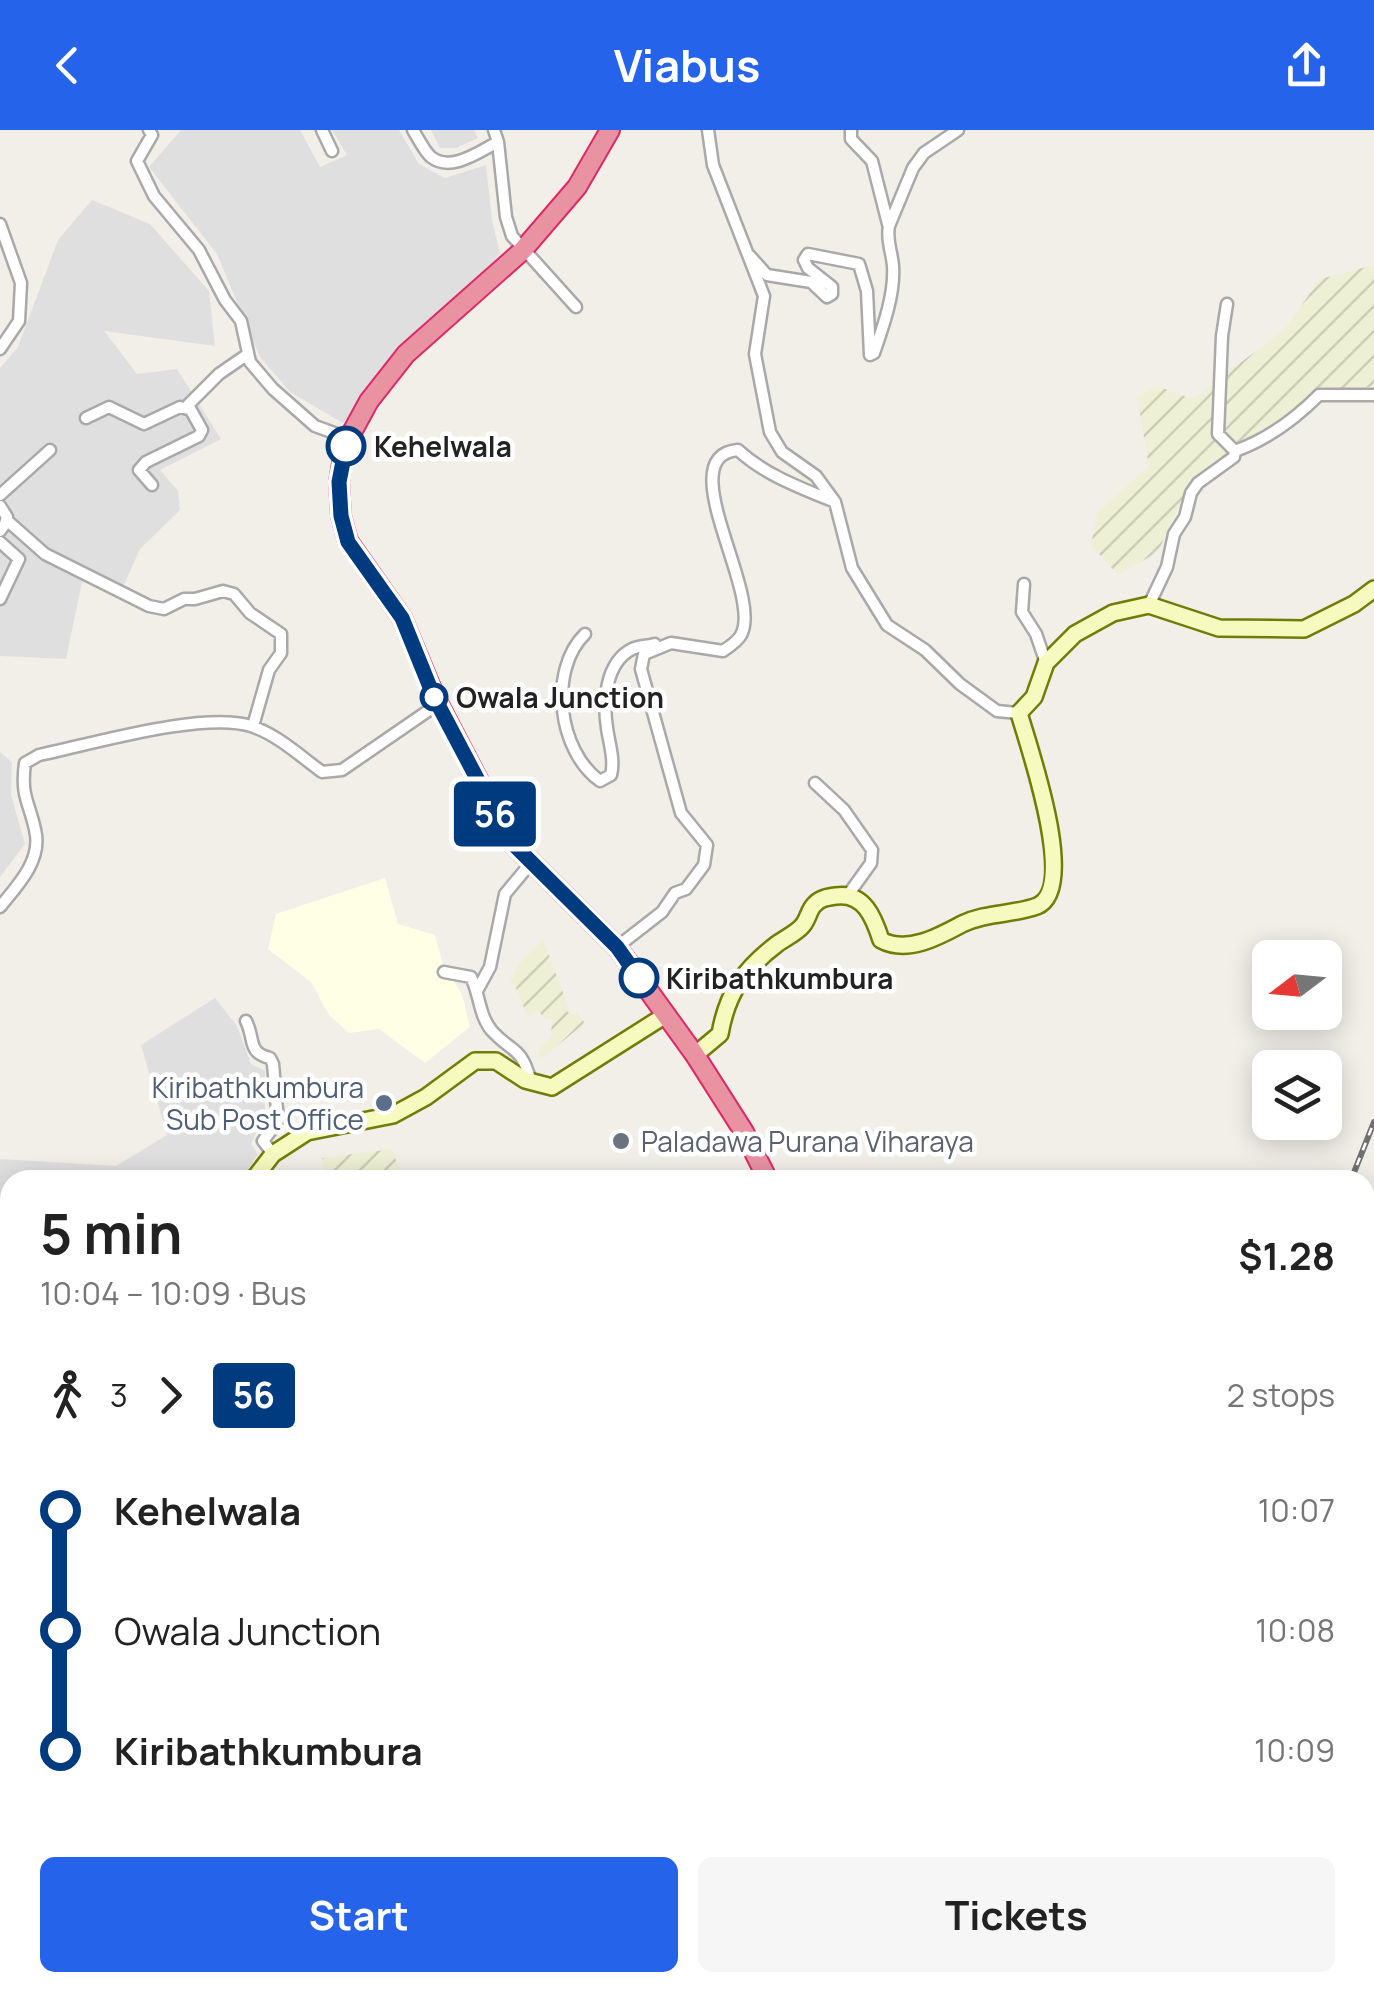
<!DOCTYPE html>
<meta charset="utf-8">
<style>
:root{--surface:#fff;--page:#f6f6f6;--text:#222;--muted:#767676;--accent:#2563eb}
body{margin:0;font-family:Manrope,sans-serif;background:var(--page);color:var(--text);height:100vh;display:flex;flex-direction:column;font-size:38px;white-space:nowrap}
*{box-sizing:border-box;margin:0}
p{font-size:32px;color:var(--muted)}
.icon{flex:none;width:55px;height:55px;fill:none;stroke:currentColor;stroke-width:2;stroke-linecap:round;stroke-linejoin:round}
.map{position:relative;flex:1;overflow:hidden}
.sheet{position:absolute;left:0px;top:1040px;width:1375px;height:822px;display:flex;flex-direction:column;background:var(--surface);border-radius:30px 30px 0 0;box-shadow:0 5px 25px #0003}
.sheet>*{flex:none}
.badge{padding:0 20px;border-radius:8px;font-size:35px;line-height:65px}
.needle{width:65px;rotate:254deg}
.controls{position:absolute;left:1252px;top:810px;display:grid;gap:20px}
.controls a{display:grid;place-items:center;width:90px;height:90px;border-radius:15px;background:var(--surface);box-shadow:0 5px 25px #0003;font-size:50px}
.map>.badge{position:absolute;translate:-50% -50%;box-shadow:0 0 0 5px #fff}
.legs{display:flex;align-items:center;gap:15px;height:110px;padding:0 40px;font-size:32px}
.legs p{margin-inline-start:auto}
.overview{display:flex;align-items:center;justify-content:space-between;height:170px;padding:0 40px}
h1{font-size:55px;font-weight:700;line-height:75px}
.action{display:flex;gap:20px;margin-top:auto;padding:20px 40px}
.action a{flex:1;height:115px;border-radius:15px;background:var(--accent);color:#fff;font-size:40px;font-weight:700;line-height:115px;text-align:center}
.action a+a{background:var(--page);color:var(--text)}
ul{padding:0 40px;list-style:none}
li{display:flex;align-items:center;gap:35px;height:120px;font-size:38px}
li i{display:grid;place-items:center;width:15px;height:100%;margin:0 12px;background:currentColor}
li i::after{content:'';width:25px;height:25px;margin:-12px;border:8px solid;border-radius:50%;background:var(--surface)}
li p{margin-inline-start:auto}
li:first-child i{background:linear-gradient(#0000 50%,currentColor 0)}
li:last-child i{background:linear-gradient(currentColor 50%,#0000 0)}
header{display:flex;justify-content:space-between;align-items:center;height:130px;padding:0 40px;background:var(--accent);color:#fff;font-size:45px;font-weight:700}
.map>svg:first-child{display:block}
.residential{fill:#e0dfdf}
.education{fill:#ffffe5}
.farmland{fill:url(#farmland-furrows)}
.park{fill:url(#park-tufts)}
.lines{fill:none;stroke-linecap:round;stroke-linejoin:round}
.stream{stroke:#aad3df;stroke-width:2.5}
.street-casing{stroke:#a9a9a9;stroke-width:15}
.secondary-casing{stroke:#707d05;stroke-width:20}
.primary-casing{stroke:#a06b00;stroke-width:20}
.highway-casing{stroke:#dc2a67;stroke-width:22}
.street{stroke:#fff;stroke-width:10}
.secondary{stroke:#f7fabf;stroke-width:15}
.primary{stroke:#fcd6a4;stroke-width:15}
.highway{stroke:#e892a2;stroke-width:18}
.rail-casing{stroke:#707070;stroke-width:6}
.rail{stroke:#fff;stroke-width:2.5;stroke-dasharray:8;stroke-linecap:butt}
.line-1-casing{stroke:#fff;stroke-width:22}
.line-1{stroke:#003b80;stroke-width:15}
.stop-1-dot{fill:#fff;stroke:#003b80;stroke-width:5}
.service-dot{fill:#5c6f8a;stroke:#fff;stroke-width:4}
.worship-dot{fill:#6b7280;stroke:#fff;stroke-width:4}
.labels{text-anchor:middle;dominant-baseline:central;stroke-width:9;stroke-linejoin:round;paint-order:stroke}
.stop-label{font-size:28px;font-weight:bold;fill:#222;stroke:#fff;text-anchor:start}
.service-label{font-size:28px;fill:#4e5e75;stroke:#fff;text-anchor:end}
.worship-label{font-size:28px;fill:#5b616d;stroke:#fff;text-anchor:start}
</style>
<header><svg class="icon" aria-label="back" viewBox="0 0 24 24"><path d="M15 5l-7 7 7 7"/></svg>Viabus<svg class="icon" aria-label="share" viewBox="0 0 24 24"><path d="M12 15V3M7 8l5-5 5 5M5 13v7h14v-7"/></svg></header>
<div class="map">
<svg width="1374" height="1862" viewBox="0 0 1374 1862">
<defs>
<pattern id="farmland-furrows" width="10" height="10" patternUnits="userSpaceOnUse" patternTransform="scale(2.5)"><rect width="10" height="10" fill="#eef0d5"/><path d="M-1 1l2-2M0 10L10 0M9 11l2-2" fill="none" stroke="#ccceb7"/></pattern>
<pattern id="park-tufts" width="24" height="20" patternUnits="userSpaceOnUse" patternTransform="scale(2.5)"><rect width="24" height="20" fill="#c8facc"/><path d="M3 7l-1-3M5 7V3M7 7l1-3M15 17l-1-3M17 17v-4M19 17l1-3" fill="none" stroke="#acd6af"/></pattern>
</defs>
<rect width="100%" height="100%" fill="#f2efe9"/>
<path class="residential" d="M 181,0 L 300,0 L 320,37 L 347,25 L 332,0 L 399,0 L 419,34 L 445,48 L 486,35 L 492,90 L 500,124 L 343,293 L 290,262 L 260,227 L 217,124 L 149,37 Z
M 431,0 L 474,0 L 478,8 L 456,18 L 440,18 Z
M 92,70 L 150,94 L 209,161 L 215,216 L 104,201 L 137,244 L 177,239 L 221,309 L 160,340 L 178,361 L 180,380 L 140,419 L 122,459 L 82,452 L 66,529 L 0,526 L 0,238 L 18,217 L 58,110 Z
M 0,622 L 12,632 L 11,665 L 25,714 L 0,747 Z
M 215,868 L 237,896 L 251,934 L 265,941 L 265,983 L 251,1014 L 258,1024 L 241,1050 L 10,1050 L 10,1153 L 0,1111 L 0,1029 L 116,1036 L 167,1005 L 141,915 Z
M 10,1172 L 10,1328 L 0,1307 L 0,1181 Z
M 1,1342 L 10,1359 L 10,1451 L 0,1468 Z"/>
<path class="education" d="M 385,748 L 398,794 L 435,805 L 443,834 L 462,864 L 470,897 L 425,933 L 379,899 L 349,903 L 329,885 L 311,852 L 268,819 L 276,784 Z"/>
<path class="farmland" d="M 1374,135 L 1374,256 L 1329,263 L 1281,290 L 1190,352 L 1158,422 L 1118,445 L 1091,415 L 1097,383 L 1149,336 L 1137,267 L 1157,256 L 1192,269 L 1284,200 L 1320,149 Z
M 543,810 L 569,878 L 567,882 L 574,885 L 577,882 L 585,893 L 541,929 L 536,923 L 551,906 L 552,888 L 545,890 L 539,881 L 528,887 L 515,856 L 510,854 L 517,836 Z
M 392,1019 L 403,1050 L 325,1050 L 322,1028 Z
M 10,1489 L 10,1580 L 0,1585 L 0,1498 Z"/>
<path class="park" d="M 995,1853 L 1072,1853 L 1076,1862 L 999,1862 Z"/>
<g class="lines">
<path class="stream" d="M 1365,1142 L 1374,1131
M 912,1852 L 916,1862"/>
<g class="street-casing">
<path id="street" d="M 149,0 L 152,5 L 137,31 L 154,66 L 199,120 L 225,170 L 241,191 L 250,232 L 273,259 L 315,296 L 348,308
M 322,0 L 332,21
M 413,0 C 418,8 424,21 431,27 C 451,43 480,21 498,12
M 494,0 L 498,12 L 506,87 L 512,106 L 576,177
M 708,0 L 713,35 L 764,166 L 755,224 L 770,302 L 782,322 L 816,346 L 835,372 L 852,438 L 887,495 L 925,520 L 960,554 L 997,581 L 1019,583
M 851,0 L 851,9 L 872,31 L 888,94
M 0,94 L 21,153 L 19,191 L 0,219
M 749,125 L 767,145 L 811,152 L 827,167 L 832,164 L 832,157 L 808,138 L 804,130 L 808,124 L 859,134 L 867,161 L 870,225 L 874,223 C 883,197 895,164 893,136 C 892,122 886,110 889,96 L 913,38 L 924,23 L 958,0
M 1227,174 L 1222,206 L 1218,304 L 1235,321
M 86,288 L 109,277 L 144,294 L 180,277 L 188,279
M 152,355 L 139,340 L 146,332 L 199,306 L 202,300 L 188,275 L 219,244 L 248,224
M 0,365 L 50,320
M 0,376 L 7,387 L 5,394
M 0,401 L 5,394 L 10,393 L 45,424 L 149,476 L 164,479 L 184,469 L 195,469 L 223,461 L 234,464 L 250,483 L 281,504 L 281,523 L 269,540 L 253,596
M 0,412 L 19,429 L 0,469
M 1024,454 L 1022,482 L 1036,504 L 1046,533
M 1149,475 L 1167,437 L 1174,404 L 1185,387 L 1191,363 L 1198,353 L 1234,327 L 1235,321 C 1266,310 1296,288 1319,265 L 1374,265
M 585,504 C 548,540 558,621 600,651 L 611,645 C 615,630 609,613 607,598 C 603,572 605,533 632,519 C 638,516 648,516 655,514
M 815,653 L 844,680 L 872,720 L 871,733 L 848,765
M 0,777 C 16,757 40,733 36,705 C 31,674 20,669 25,633 L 39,625 C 92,614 203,581 251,596 C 278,605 300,626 322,642 L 342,640 L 438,574
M 617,817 L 662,782 L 675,763 L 686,759 L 704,735 L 707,715 L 681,683 L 641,539 L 644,524 L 671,513 L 723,521 C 729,517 738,511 741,505 C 764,464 669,326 738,320 C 765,345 801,358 835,372
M 444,842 L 471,847 C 480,865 479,886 492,901 C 513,924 521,915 531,952
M 478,859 L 490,837 L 505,764 L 530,734
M 246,891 C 255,908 247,923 270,928 L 273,934 L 278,991 L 263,1011 L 273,1024
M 1365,1605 L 1374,1606
M 109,1852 L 152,1862
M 821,1852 L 838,1860 L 861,1857
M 990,1852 L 995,1862
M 752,1862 L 764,1852"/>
</g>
<g class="secondary-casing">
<path id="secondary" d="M 695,925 L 720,904 C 727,863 744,839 777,814 C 785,808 797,803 803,795 C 808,789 809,780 814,775 C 820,768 828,767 836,766 C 864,762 874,788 881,810 C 907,824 938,807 962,794 C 987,782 1013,785 1037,776 C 1079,759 1028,615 1019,583 L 1034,567 L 1046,533 L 1075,504 L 1113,483 L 1149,475 L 1219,498 L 1304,499 L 1354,474 L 1374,459
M 253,1050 L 273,1024 L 307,1002 L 393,985 L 426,967 L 475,931 L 496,931 L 525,950 L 552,957 L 664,886
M 0,1491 L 10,1483"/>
</g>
<g class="primary-casing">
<path id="primary" d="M 1365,1186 L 1374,1179"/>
</g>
<g class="highway-casing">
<path id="highway" d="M 610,0 L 577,57 L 522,121 L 406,224 L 369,271 L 345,315 L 339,352 L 341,386 L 348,411 L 402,488 L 435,567 L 510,711 L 617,817 L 695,925 L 744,1002 L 768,1050
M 943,1852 L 948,1862"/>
</g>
<use href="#street" class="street"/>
<use href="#secondary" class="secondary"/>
<use href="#primary" class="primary"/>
<use href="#highway" class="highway"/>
<g class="rail-casing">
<path id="rail" d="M 1351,1050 L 1374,992
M 875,1852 L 879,1862"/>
</g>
<use href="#rail" class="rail"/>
</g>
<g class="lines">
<g class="line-1-casing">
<path id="line-1" d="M 346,316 L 339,352 L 341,386 L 348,412 L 402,488 L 434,567 L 510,711 L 617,817 L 639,848"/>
</g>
<use href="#line-1" class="line-1"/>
</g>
<g class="stop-1-dot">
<circle cx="346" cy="316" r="18"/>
<circle cx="434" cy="567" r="12"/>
<circle cx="639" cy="848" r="18"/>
</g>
<circle class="service-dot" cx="384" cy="973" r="10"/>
<circle class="worship-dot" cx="621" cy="1011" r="10"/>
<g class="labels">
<g class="stop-label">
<text x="374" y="316">Kehelwala</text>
<text x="456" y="567">Owala Junction</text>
<text x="666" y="848">Kiribathkumbura</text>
</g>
<g class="service-label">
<text x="364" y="957">Kiribathkumbura<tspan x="364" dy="32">Sub Post Office</tspan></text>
</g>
<g class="worship-label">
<text x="641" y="1011">Paladawa Purana Viharaya</text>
</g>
</g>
</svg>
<div class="controls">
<a><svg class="needle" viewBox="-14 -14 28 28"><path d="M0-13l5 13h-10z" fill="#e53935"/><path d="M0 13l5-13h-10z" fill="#767676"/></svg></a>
<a><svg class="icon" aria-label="layers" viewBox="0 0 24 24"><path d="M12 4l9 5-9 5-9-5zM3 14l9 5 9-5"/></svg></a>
</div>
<b class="badge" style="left:495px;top:684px;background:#003b80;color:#fff">56</b>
<section class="sheet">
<div class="overview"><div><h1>5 min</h1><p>10:04 – 10:09 · Bus</p></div><b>$1.28</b></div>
<div class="legs"><svg class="icon" aria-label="walk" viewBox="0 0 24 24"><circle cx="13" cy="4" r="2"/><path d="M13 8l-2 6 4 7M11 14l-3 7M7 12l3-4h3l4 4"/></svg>3<svg class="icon" aria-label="forward" viewBox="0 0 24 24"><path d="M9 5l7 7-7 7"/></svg><b class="badge" style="background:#003b80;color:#fff">56</b><p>2 stops</p></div>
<ul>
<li><i style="color:#003b80"></i><b>Kehelwala</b><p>10:07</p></li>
<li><i style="color:#003b80"></i><span>Owala Junction</span><p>10:08</p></li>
<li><i style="color:#003b80"></i><b>Kiribathkumbura</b><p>10:09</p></li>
</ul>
<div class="action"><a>Start</a><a>Tickets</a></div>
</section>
</div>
